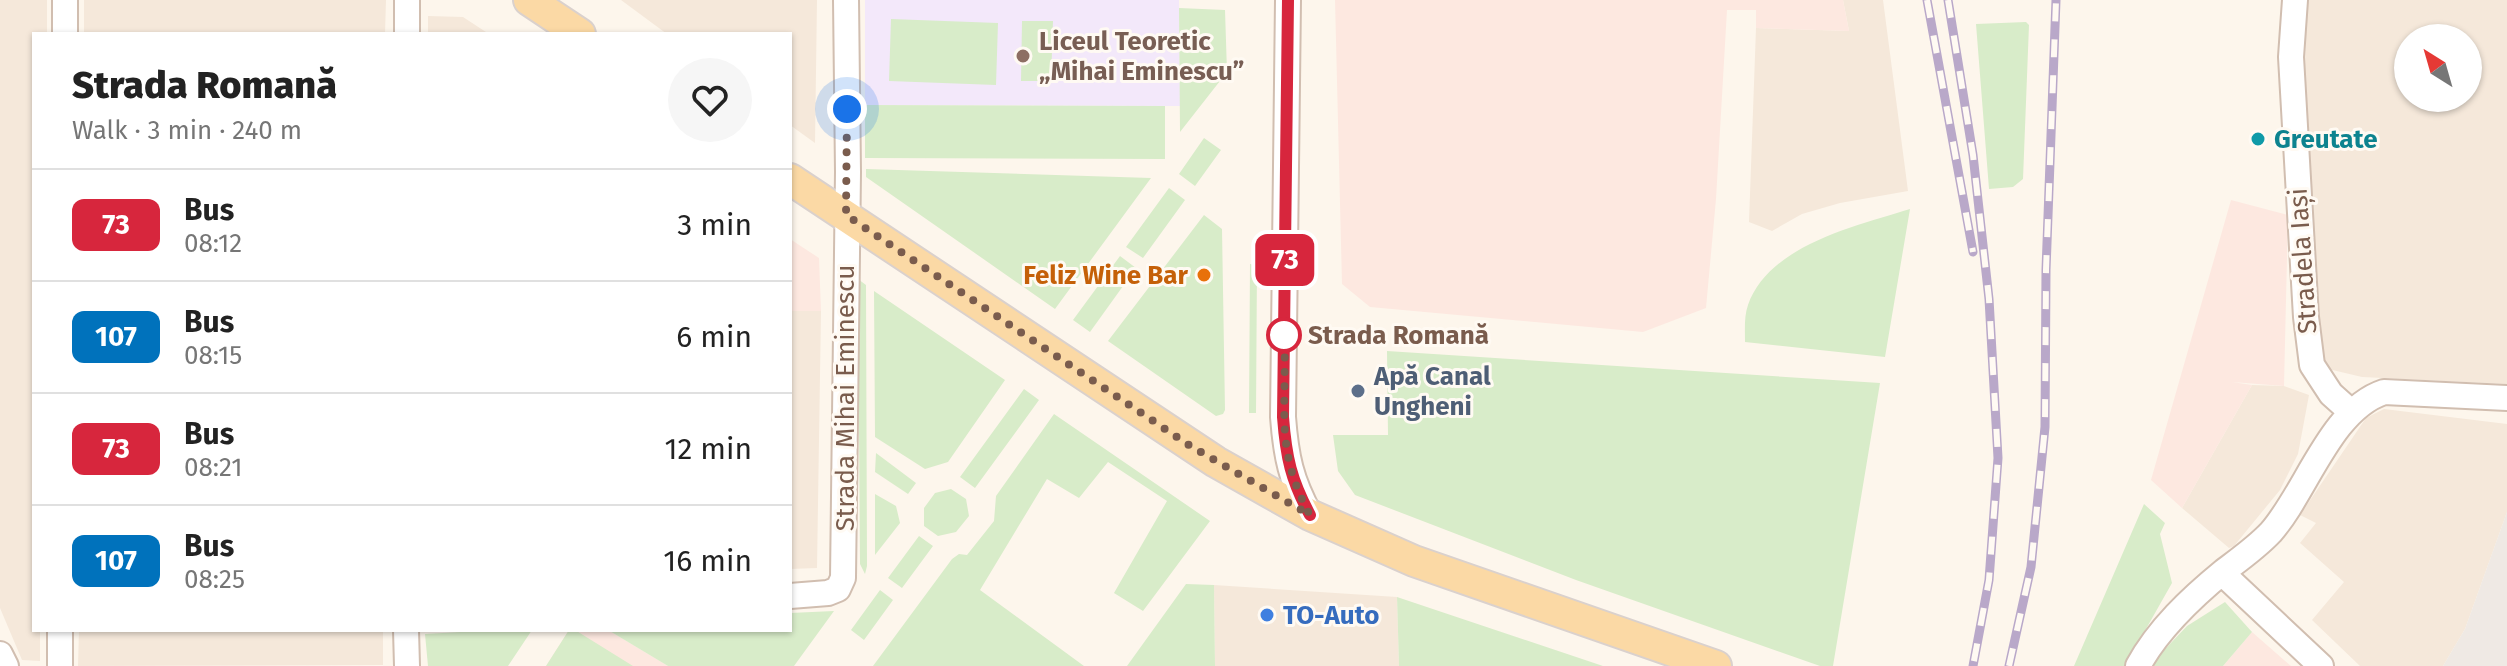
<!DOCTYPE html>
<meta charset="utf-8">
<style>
:root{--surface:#fff;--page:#f6f6f6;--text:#222;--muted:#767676;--line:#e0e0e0}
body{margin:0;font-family:"Fira Sans",sans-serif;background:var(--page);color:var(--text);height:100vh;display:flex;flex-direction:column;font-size:30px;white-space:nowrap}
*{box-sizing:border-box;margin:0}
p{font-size:26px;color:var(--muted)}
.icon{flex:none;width:44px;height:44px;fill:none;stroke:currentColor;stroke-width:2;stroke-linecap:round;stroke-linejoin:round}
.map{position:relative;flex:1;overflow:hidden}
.details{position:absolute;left:32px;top:32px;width:760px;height:600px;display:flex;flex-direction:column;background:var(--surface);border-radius:0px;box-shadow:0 2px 6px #0004}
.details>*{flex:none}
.badge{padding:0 16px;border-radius:12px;font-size:28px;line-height:52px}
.needle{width:52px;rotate:323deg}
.tools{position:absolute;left:2394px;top:24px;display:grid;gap:16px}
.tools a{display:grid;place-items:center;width:88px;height:88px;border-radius:50%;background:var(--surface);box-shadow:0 2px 6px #0004;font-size:40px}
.you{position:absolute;width:40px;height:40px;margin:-20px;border:6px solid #fff;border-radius:50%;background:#1a73e8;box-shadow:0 0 0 12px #1a73e833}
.map>.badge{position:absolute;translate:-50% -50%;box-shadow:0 0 0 4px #fff}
.round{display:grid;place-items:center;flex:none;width:84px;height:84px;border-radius:42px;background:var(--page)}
.headline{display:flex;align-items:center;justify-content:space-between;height:136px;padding:0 40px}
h1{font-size:38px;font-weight:800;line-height:60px}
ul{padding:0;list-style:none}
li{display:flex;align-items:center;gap:24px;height:112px;padding:0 40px;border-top:2px solid var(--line)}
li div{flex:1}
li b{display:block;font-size:30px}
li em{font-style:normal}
li .badge{min-width:88px;font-weight:700;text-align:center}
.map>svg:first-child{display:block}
.residential{fill:#f5e8da;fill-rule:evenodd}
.commercial{fill:#fde8e0}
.industrial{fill:#efe9e4}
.education{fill:#f3e8fa}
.green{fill:#d8ecc9}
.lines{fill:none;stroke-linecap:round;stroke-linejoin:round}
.minor-casing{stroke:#d1beb0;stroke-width:28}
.major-casing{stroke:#dad1cd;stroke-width:34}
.minor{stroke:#fff;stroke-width:24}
.major{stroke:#fbd9a5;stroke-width:30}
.rail-casing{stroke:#b9a8c9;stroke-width:9}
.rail{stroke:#fffaf3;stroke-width:6;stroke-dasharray:18;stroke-linecap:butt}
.line-casing{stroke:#fff;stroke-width:18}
.line{stroke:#d7263d;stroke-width:12}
.walk{stroke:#7a5c4d;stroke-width:8;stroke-dasharray:0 14.4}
.education-dot{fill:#8d6e63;stroke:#fffaf3;stroke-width:3}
.culture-dot{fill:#0f9aa8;stroke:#fffaf3;stroke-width:3}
.food-dot{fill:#e8710a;stroke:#fffaf3;stroke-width:3}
.stop-dot{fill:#fff;stroke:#d7263d;stroke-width:4}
.service-dot{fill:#5c6f8a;stroke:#fffaf3;stroke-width:3}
.shop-dot{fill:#3f7fe0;stroke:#fffaf3;stroke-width:3}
.labels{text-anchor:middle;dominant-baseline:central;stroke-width:6;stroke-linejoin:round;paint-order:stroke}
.education-label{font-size:26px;font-weight:bold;fill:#785e54;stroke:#fffaf3;text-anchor:start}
.culture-label{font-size:26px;font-weight:bold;fill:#0d838f;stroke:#fffaf3;text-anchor:start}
.street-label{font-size:26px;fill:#7a5c4d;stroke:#fffaf3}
.food-label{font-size:26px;font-weight:bold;fill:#c56008;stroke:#fffaf3;text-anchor:end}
.stop-label{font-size:26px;font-weight:bold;fill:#7a5c4d;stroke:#fffaf3;text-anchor:start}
.service-label{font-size:26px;font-weight:bold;fill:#4e5e75;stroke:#fffaf3;text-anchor:start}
.shop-label{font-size:26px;font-weight:bold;fill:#366cbe;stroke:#fffaf3;text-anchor:start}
</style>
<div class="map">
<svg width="2507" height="666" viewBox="0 0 2507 666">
<rect width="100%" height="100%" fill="#fdf6ec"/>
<path class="residential" d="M 0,0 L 47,0 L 47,34 L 34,34 L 34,630 L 40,630 L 40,661 L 22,660 L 0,608 Z
M 84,0 L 386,0 L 385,34 L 84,34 Z
M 621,0 L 817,0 L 815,143 L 790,125 L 790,34 L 667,34 Z
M 1843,0 L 1883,0 L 1908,191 L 1840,203 L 1802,214 L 1772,231 L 1749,222 L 1756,28 L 1849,31 Z
M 2306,0 L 2507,0 L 2507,384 L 2362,377 L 2324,368 L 2310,199 L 2305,69 ZM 2408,38 L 2468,38 L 2468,98 L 2408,98 Z
M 428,16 L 463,17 L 489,34 L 428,34 Z
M 790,311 L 821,311 L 817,568 L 790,569 Z
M 2252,385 L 2284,386 L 2309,395 L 2298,454 L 2280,490 L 2234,546 L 2229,548 L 2182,508 Z
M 2384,409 L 2507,424 L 2507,512 L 2465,629 L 2443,666 L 2360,666 L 2312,620 L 2344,582 L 2300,543 L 2316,523 L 2300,515 L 2366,418 Z
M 1214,585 L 1397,597 L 1399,666 L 1215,666 Z
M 79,630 L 383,630 L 383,665 L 78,666 Z"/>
<path class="commercial" d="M 1335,0 L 1843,0 L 1849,31 L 1756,28 L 1756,10 L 1727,10 L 1716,199 L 1706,308 L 1643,332 L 1370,307 L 1342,284 Z
M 2231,200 L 2288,215 L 2284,386 L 2232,382 L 2252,385 L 2182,508 L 2151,480 Z
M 790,239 L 819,258 L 821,311 L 790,311 Z
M 569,630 L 608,630 L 668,666 L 546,666 Z
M 2252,632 L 2291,666 L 2223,666 Z"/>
<path class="industrial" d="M 2507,512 L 2507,666 L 2443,666 L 2465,629 Z"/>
<path class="education" d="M 865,0 L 1179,0 L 1180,106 L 865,105 Z"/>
<path class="green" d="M 1179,8 L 1225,10 L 1227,72 L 1180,132 Z
M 891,19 L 998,23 L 996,85 L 889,81 Z
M 1022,21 L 1053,21 L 1051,81 L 1021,81 Z
M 2026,22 L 2029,25 L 2023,179 L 2013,187 L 1989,189 L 1976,24 Z
M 865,105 L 1165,106 L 1165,159 L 865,158 Z
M 1204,138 L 1221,150 L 1195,186 L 1179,174 Z
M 866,169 L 1151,178 L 1055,309 L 866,177 Z
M 1169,188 L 1185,200 L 1143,258 L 1126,247 Z
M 1910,209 L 1885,357 L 1745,342 C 1745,330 1744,316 1748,305 C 1769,245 1856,226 1910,209 Z
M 1204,215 L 1222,229 L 1225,410 L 1223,414 L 1216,416 L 1108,341 Z
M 1120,256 L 1136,268 L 1090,332 L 1073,320 Z
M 1250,264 L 1257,265 L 1256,413 L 1249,413 Z
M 858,279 L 866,285 L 867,566 L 865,574 L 860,564 Z
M 874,291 L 1005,380 L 948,462 L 925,469 L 875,437 Z
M 1387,351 L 1880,383 L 1833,666 L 1820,666 L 1576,580 L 1355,495 L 1338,471 L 1333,435 L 1388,435 Z
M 1024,389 L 1039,400 L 975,488 L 960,477 Z
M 1054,414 L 1210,521 L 1143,611 L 1114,593 L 1167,501 L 1108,462 L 1079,498 L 1047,479 L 980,590 L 1084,666 L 873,666 L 952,559 L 959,554 L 967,555 L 994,521 L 996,496 Z
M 876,453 L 916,483 L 908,494 L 875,472 Z
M 951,489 L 966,499 L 969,516 L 956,532 L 938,536 L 924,526 L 924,508 L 935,493 Z
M 875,494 L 896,506 L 900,523 L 875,555 Z
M 2144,504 L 2165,523 L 2160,534 L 2172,583 L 2125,666 L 2074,666 Z
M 919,536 L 933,546 L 902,588 L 888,578 Z
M 1186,584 L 1214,585 L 1215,666 L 1127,666 Z
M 880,590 L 893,600 L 864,640 L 851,630 Z
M 1397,597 L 1603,666 L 1399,666 Z
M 2225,602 L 2252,632 L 2223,666 L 2149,666 L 2187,626 Z
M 834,611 L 794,666 L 668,666 L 608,630 L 790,630 L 790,613 Z
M 495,630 L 532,630 L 508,666 L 428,666 L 425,634 Z
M 569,630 L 575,630 L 633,666 L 546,666 Z"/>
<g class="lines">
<g class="minor-casing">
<path id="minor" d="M 1288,0 L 1283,417 C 1286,457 1291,480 1310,515
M 2295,0 L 2291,57 L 2306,317 L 2312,365 L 2331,394 L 2350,411
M 65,34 L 65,0
M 407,34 L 407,0
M 2222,573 L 2321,666
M 790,596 L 828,593 L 838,589 L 843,578 L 848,172 L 846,0
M 406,630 L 407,666
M 0,654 L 6,666
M 60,666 L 60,630
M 2138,666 C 2158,629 2191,598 2224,571 C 2240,559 2257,547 2271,532 C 2307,491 2330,410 2384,392 L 2507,398"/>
</g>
<g class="major-casing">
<path id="major" d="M 529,0 L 580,34
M 790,179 L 1216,462 L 1310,515 L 1414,561 L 1716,666"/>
</g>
<use href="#minor" class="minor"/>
<use href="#major" class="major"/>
<g class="rail-casing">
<path id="rail" d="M 1927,0 L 1973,252
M 1948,0 L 1973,155 L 1989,299 L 1998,458 L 1989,580 L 1973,666
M 2009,666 L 2031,567 L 2045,427 L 2046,270 L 2056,0"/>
</g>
<use href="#rail" class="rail"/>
</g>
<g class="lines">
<g class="line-casing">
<path id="line" d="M 1288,0 L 1283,417 C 1286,457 1291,480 1310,515"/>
</g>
<use href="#line" class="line"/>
<path class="walk" d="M 847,109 L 846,215 L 1192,447 L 1310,515 C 1273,448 1288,406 1284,335"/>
</g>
<circle class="education-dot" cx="1023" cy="56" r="8"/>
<circle class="culture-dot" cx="2258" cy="139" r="8"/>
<circle class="food-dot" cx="1204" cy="275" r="8"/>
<circle class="stop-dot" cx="1284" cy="335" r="16"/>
<circle class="service-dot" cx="1358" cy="391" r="8"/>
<circle class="shop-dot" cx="1267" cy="615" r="8"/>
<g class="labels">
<g class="education-label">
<text x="1039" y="41">Liceul Teoretic<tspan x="1039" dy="30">„Mihai Eminescu”</tspan></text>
</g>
<g class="culture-label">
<text x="2274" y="139">Greutate</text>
</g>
<g class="street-label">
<text transform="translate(2303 261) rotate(-94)">Stradela Iași</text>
<text transform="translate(845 398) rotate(-90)">Strada Mihai Eminescu</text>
</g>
<g class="food-label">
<text x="1188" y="275">Feliz Wine Bar</text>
</g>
<g class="stop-label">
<text x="1308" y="335">Strada Romană</text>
</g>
<g class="service-label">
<text x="1374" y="376">Apă Canal<tspan x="1374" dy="30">Ungheni</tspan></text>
</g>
<g class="shop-label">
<text x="1283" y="615">TO-Auto</text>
</g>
</g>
</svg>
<div class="tools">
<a><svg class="needle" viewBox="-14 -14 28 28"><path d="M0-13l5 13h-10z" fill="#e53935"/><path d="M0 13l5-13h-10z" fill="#767676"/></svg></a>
</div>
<div class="you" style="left:847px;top:109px"></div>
<b class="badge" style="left:1285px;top:260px;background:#d7263d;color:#fff">73</b>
<section class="details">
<div class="headline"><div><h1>Strada Romană</h1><p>Walk · 3 min · 240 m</p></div><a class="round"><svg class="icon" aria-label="heart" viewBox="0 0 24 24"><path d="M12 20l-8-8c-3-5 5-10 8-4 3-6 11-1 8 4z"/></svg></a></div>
<ul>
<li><span class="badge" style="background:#d7263d;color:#fff">73</span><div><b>Bus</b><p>08:12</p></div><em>3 min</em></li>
<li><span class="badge" style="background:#0072bc;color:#fff">107</span><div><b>Bus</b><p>08:15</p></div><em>6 min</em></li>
<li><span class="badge" style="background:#d7263d;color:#fff">73</span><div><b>Bus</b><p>08:21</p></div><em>12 min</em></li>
<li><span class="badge" style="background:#0072bc;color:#fff">107</span><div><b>Bus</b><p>08:25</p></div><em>16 min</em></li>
</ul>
</section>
</div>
